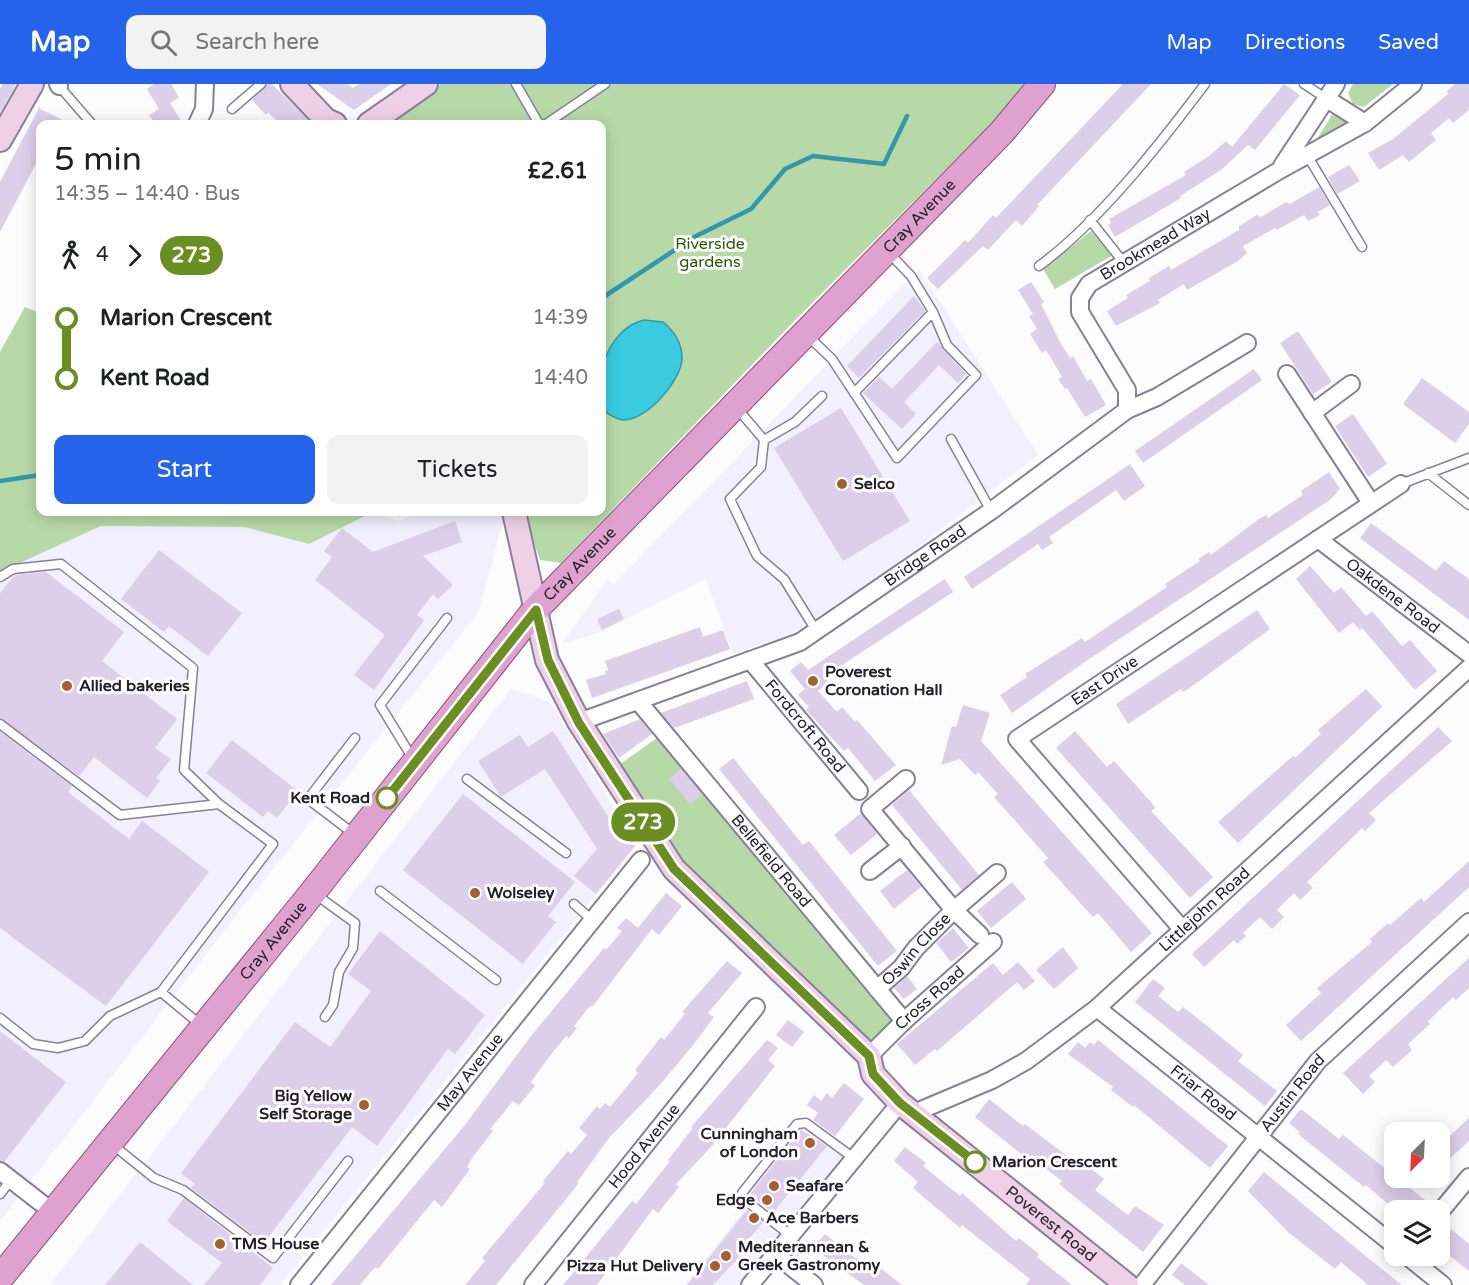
<!DOCTYPE html>
<meta charset="utf-8">
<style>
:root{--surface:#fff;--page:#f2f2f2;--text:#202124;--muted:#757577;--accent:#2563eb}
body{margin:0;font-family:"Varela Round",sans-serif;background:var(--page);color:var(--text);height:100vh;display:flex;flex-direction:column;font-size:22px;white-space:nowrap}
*{box-sizing:border-box;margin:0}
p{font-size:20px;color:var(--muted)}
.icon{flex:none;width:33px;height:33px;fill:none;stroke:currentColor;stroke-width:2;stroke-linecap:round;stroke-linejoin:round}
.map{position:relative;flex:1;overflow:hidden}
.side{position:absolute;left:36px;top:36px;width:570px;height:396px;display:flex;flex-direction:column;background:var(--surface);border-radius:12px;box-shadow:0 3px 15px #0003}
.side>*{flex:none}
.badge{padding:0 12px;border-radius:20px;font-size:21px;line-height:39px}
.needle{width:39px;rotate:204deg}
.buttons{position:absolute;left:1384px;top:1038px;display:grid;gap:12px}
.buttons a{display:grid;place-items:center;width:66px;height:66px;border-radius:12px;background:var(--surface);box-shadow:0 3px 15px #0003;font-size:30px}
.map>.badge{position:absolute;translate:-50% -50%;box-shadow:0 0 0 3px #fff}
.legs{display:flex;align-items:center;gap:9px;height:66px;padding:0 18px;font-size:20px}
.legs p{margin-inline-start:auto}
.summary{display:flex;align-items:center;justify-content:space-between;height:102px;padding:0 18px}
h1{font-size:33px;font-weight:600;line-height:45px}
.action{display:flex;gap:12px;margin-top:auto;padding:12px 18px}
.action a{flex:1;height:69px;border-radius:12px;background:var(--accent);color:#fff;font-size:24px;font-weight:600;line-height:69px;text-align:center}
.action a+a{background:var(--page);color:var(--text)}
ul{padding:0 18px;list-style:none}
li{display:flex;align-items:center;gap:21px;height:60px;font-size:22px}
li i{display:grid;place-items:center;width:9px;height:100%;margin:0 8px;background:currentColor}
li i::after{content:'';width:15px;height:15px;margin:-8px;border:4px solid;border-radius:50%;background:var(--surface)}
li p{margin-inline-start:auto}
li:first-child i{background:linear-gradient(#0000 50%,currentColor 0)}
li:last-child i{background:linear-gradient(currentColor 50%,#0000 0)}
header{display:flex;align-items:center;gap:36px;box-sizing:border-box;height:84px;padding:0 30px;background:var(--accent);color:#fff}
header strong{font-size:28px}
nav{display:flex;gap:33px;margin-inline-start:auto;font-size:21px}
.search{width:420px;height:54px;background:var(--page);display:flex;align-items:center;gap:15px;box-sizing:border-box;padding:0 21px;border-radius:12px;color:var(--muted);font-size:22px}
.map>svg:first-child{display:block}
.built{fill:#f2effe}
.green{fill:#b7d9a7}
.water{fill:#3acbe1;stroke:#3398aa;stroke-width:1.5}
.lines{fill:none;stroke-linecap:round;stroke-linejoin:round}
.stream{stroke:#3398aa;stroke-width:4.5}
.building{fill:#ddcee9}
.lane-casing{stroke:#86809b;stroke-width:11}
.street-casing{stroke:#86809b;stroke-width:20}
.secondary-casing{stroke:#86809b;stroke-width:26}
.primary-casing{stroke:#904c7f;stroke-width:28}
.lane{stroke:#fff;stroke-width:8}
.street{stroke:#fff;stroke-width:16}
.secondary{stroke:#efd0e6;stroke-width:22}
.primary{stroke:#dfa1cd;stroke-width:26}
.line-1-casing{stroke:#fff;stroke-width:14}
.line-1{stroke:#6b8e23;stroke-width:9}
.poi-dot{fill:#a4602f;stroke:#fff;stroke-width:2}
.stop-1-dot{fill:#fff;stroke:#6b8e23;stroke-width:3}
.labels{text-anchor:middle;dominant-baseline:central;stroke-width:6;stroke-linejoin:round;paint-order:stroke}
.street-label{font-size:16px;fill:#23202b;stroke:#fff}
.park-label{font-size:16px;fill:#2a5903;stroke:#fff}
.poi-label{font-size:16px;font-weight:bold;fill:#23202b;stroke:#fff;text-anchor:start}
.stop-label{font-size:16px;font-weight:bold;fill:#23202b;stroke:#fff;text-anchor:end}
</style>
<header>
<strong>Map</strong>
<div class="search"><svg class="icon" aria-label="search" viewBox="0 0 24 24"><circle cx="10" cy="10" r="6"/><path d="M15 15l6 6"/></svg>Search here</div>
<nav><a>Map</a><a>Directions</a><a>Saved</a></nav>
</header>
<div class="map">
<svg width="1469" height="1201" viewBox="0 0 1469 1201">
<rect width="100%" height="100%" fill="#fcfcfc"/>
<path class="built" d="M 919,185 L 1038,371 L 892,483 L 791,550 L 733,570 L 706,495 L 601,548 L 562,560 L 607,496 L 614,500 Z
M 373,428 L 399,437 L 424,428 L 502,428 L 504,435 L 478,529 L 241,825 L 0,1137 L 0,488 L 101,442 L 245,443 L 309,460 Z
M 511,605 L 551,619 L 636,761 L 280,1201 L 50,1201 Z
M 801,1040 L 847,1074 L 738,1201 L 685,1201 L 748,1121 L 741,1115 Z"/>
<path class="green" d="M 441,0 L 1031,0 L 799,232 L 561,479 L 540,476 L 523,428 L 602,428 L 602,40 L 385,40 Z
M 1353,0 L 1393,0 L 1364,23 L 1353,20 L 1348,9 Z
M 1337,23 L 1351,37 L 1315,58 Z
M 1091,147 L 1113,171 L 1055,205 L 1043,185 Z
M 25,223 L 40,229 L 40,428 L 373,428 L 309,460 L 245,443 L 101,442 L 0,488 L 0,268 Z
M 657,654 L 858,896 L 895,935 L 867,963 L 667,766 L 616,683 Z"/>
<path class="water" d="M 644,236 L 663,238 C 674,247 682,259 682,274 C 682,296 647,336 624,336 C 618,336 612,332 607,329 C 590,297 608,244 644,236 Z"/>
<g class="lines">
<path class="stream" d="M 602,214 L 696,152 L 751,125 L 785,85 L 813,72 L 884,80 L 907,32
M 0,397 L 40,391"/>
</g>
<path class="building" d="M 3,0 L 16,0 L 0,29 L 0,5 Z
M 154,0 L 171,0 L 179,13 L 170,19 L 183,40 L 155,40 L 149,31 L 159,25 L 147,5 Z
M 267,0 L 272,0 L 312,40 L 279,40 L 268,28 L 266,31 L 252,16 Z
M 317,0 L 347,0 L 353,4 L 359,0 L 391,0 L 354,26 Z
M 1123,0 L 1151,0 L 1037,121 L 1039,122 L 1022,142 L 1016,136 L 988,166 L 983,162 L 938,205 L 927,194 L 965,156 L 968,159 L 993,131 L 996,134 Z
M 1284,0 L 1300,11 L 1255,66 L 1248,61 L 1221,86 L 1180,112 L 1181,114 L 1115,153 L 1108,141 L 1111,139 L 1109,135 L 1186,91 L 1184,88 L 1209,72 L 1226,57 L 1232,63 Z
M 1455,0 L 1469,0 L 1469,26 L 1453,39 L 1449,34 L 1431,49 L 1436,56 L 1409,78 L 1403,71 L 1379,86 L 1368,69 L 1393,55 L 1448,10 L 1447,7 Z
M 40,22 L 40,25 L 71,40 L 40,40 L 40,72 L 0,148 L 0,98 Z
M 1349,81 L 1360,97 L 1337,110 L 1328,93 Z
M 1319,103 L 1330,121 L 1318,128 L 1320,131 L 1308,137 L 1304,131 L 1277,146 L 1275,144 L 1243,162 L 1247,169 L 1238,177 L 1187,206 L 1184,200 L 1158,216 L 1160,219 L 1116,242 L 1107,227 L 1128,214 L 1126,211 L 1150,197 L 1149,194 L 1169,182 L 1171,186 L 1239,146 L 1239,142 L 1257,131 L 1261,133 L 1286,118 L 1290,120 Z
M 1031,198 L 1044,218 L 1041,220 L 1061,260 L 1070,274 L 1073,272 L 1087,297 L 1091,295 L 1106,321 L 1085,333 L 1067,304 L 1065,305 L 1058,295 L 1062,293 L 1046,266 L 1042,269 L 1030,250 L 1037,245 L 1029,232 L 1033,230 L 1018,206 Z
M 914,212 L 925,227 L 859,294 L 847,282 Z
M 1298,247 L 1332,298 L 1313,310 L 1280,259 Z
M 937,258 L 966,290 L 958,299 L 939,281 L 904,318 L 916,330 L 902,345 L 863,309 L 879,293 L 892,305 Z
M 1254,285 L 1262,296 L 1143,379 L 1135,367 Z
M 1422,294 L 1469,328 L 1469,340 L 1455,359 L 1403,320 Z
M 841,324 L 910,437 L 843,477 L 774,364 Z
M 1353,330 L 1387,380 L 1368,393 L 1335,342 Z
M 1130,380 L 1145,402 L 1124,417 L 1116,406 L 1049,453 L 1053,459 L 1042,466 L 1038,460 L 972,505 L 964,493 Z
M 1329,388 L 1340,405 L 1330,416 L 1089,575 L 1012,629 L 1000,611 L 1027,593 L 1025,590 L 1082,554 L 1085,558 L 1097,550 L 1167,503 L 1165,500 L 1200,477 L 1198,475 L 1209,468 L 1211,471 L 1259,435 L 1266,431 L 1268,434 L 1303,411 L 1301,407 Z
M 455,437 L 462,458 L 423,472 L 453,501 L 438,515 L 433,510 L 417,531 L 424,536 L 374,606 L 354,591 L 385,551 L 315,496 L 332,473 L 324,467 L 342,444 L 373,468 Z
M 1371,439 L 1436,487 L 1444,477 L 1469,495 L 1469,536 L 1360,454 Z
M 159,466 L 242,529 L 208,572 L 169,542 L 164,548 L 121,515 Z
M 1310,482 L 1334,509 L 1341,503 L 1366,532 L 1372,527 L 1402,562 L 1410,556 L 1437,587 L 1415,606 L 1362,544 L 1360,546 L 1353,538 L 1339,549 L 1296,495 Z
M 46,488 L 124,548 L 102,577 L 177,635 L 155,664 L 171,675 L 156,694 L 160,697 L 147,714 L 94,673 L 79,692 L 0,634 L 0,509 L 15,491 Z
M 945,495 L 953,508 L 824,593 L 829,598 L 818,607 L 837,628 L 842,623 L 855,638 L 857,636 L 896,681 L 875,697 L 848,664 L 844,667 L 806,626 L 809,623 L 798,611 L 805,605 L 790,587 L 801,578 L 808,586 Z
M 619,525 L 624,535 L 602,546 L 597,535 Z
M 1257,526 L 1270,545 L 1191,603 L 1183,608 L 1181,605 L 1128,640 L 1116,620 Z
M 700,543 L 703,553 L 723,546 L 730,565 L 592,614 L 586,596 L 606,590 L 605,587 L 608,586 L 605,577 Z
M 747,597 L 754,615 L 713,630 L 674,644 L 661,629 Z
M 1366,605 L 1382,622 L 1381,624 L 1238,759 L 1218,738 L 1293,672 L 1295,674 L 1321,650 L 1318,646 Z
M 963,621 L 990,629 L 981,657 L 1152,849 L 1131,868 L 1098,829 L 1093,833 L 1043,778 L 1048,774 L 994,713 L 998,710 L 978,688 L 975,691 L 960,675 L 941,681 L 952,642 L 956,643 Z
M 640,635 L 652,650 L 619,674 L 603,650 Z
M 1438,643 L 1452,657 L 1369,729 L 1376,736 L 1365,747 L 1362,744 L 1307,798 L 1313,804 L 1300,816 L 1294,809 L 1277,826 L 1284,833 L 1272,845 L 1260,833 L 1243,849 L 1246,852 L 1237,860 L 1234,856 L 1204,883 L 1192,870 Z
M 553,647 L 618,748 L 635,762 L 596,810 L 574,792 L 597,765 L 545,685 L 501,713 L 478,677 L 520,651 L 528,663 Z
M 1075,647 L 1107,683 L 1114,677 L 1151,718 L 1155,724 L 1151,727 L 1213,793 L 1190,814 L 1056,664 Z
M 0,648 L 72,702 L 68,708 L 129,755 L 142,737 L 209,788 L 106,922 L 0,844 Z
M 232,656 L 298,707 L 277,734 L 268,727 L 263,733 L 206,689 Z
M 733,674 L 803,761 L 809,757 L 897,867 L 878,882 L 719,685 Z
M 681,685 L 702,710 L 690,720 L 669,695 Z
M 909,706 L 979,791 L 962,806 L 892,721 Z
M 463,710 L 575,798 L 548,832 L 556,838 L 523,880 L 403,786 Z
M 861,729 L 877,750 L 851,771 L 834,751 Z
M 1469,777 L 1469,803 L 1301,957 L 1286,941 L 1321,909 L 1317,904 L 1372,858 L 1370,855 L 1388,839 L 1390,841 L 1421,814 L 1424,818 Z
M 907,786 L 921,803 L 894,825 L 880,807 Z
M 1012,798 L 1026,815 L 991,844 L 977,827 Z
M 666,809 L 682,822 L 659,851 L 652,845 L 592,923 L 590,922 L 574,942 L 577,944 L 569,954 L 566,952 L 546,977 L 531,998 L 535,1002 L 519,1021 L 513,1017 L 490,1045 L 493,1047 L 472,1074 L 467,1083 L 470,1085 L 442,1123 L 434,1116 L 378,1185 L 375,1183 L 360,1201 L 331,1201 L 465,1041 L 531,952 L 604,864 L 606,866 L 622,847 L 617,844 L 626,834 L 638,844 Z
M 953,844 L 969,864 L 951,878 L 936,859 Z
M 380,847 L 485,931 L 455,970 L 448,965 L 377,1062 L 352,1043 L 264,1159 L 191,1104 L 195,1100 L 181,1089 L 295,938 L 330,963 L 371,907 L 348,890 Z
M 1063,863 L 1078,884 L 1054,905 L 1036,886 Z
M 1469,874 L 1469,904 L 1456,916 L 1453,913 L 1428,937 L 1430,940 L 1408,960 L 1412,966 L 1393,983 L 1386,976 L 1369,992 L 1375,998 L 1363,1010 L 1343,989 Z
M 727,877 L 742,889 L 708,929 L 714,933 L 694,960 L 657,1004 L 609,1054 L 577,1098 L 579,1099 L 496,1201 L 465,1201 L 485,1177 L 482,1174 L 545,1099 L 543,1097 L 568,1067 L 571,1070 L 587,1051 L 579,1044 L 597,1022 L 600,1025 L 605,1019 L 610,1023 L 638,989 L 635,986 L 651,966 L 661,953 L 664,956 L 685,930 L 682,928 Z
M 1018,878 L 1035,897 L 1024,906 L 1017,898 L 937,967 L 935,965 L 915,981 L 897,960 L 993,879 L 1003,891 Z
M 907,892 L 917,905 L 904,915 L 894,904 Z
M 1153,895 L 1165,904 L 1158,912 L 1178,928 L 1183,923 L 1196,933 L 1243,971 L 1238,977 L 1277,1007 L 1265,1022 L 1135,918 Z
M 788,936 L 804,948 L 792,963 L 776,951 Z
M 0,947 L 66,998 L 4,1078 L 0,1077 Z
M 767,956 L 778,964 L 768,976 L 775,982 L 710,1064 L 676,1100 L 679,1103 L 658,1129 L 653,1125 L 597,1201 L 563,1201 L 632,1117 L 636,1120 L 670,1077 L 668,1076 L 693,1044 L 691,1043 Z
M 1098,956 L 1228,1062 L 1210,1084 L 1134,1021 L 1133,1023 L 1111,1006 L 1113,1003 L 1068,970 L 1078,958 L 1085,964 L 1090,958 L 1094,961 Z
M 844,999 L 864,1015 L 835,1052 L 813,1036 L 818,1029 L 807,1021 L 814,1011 L 821,1017 L 827,1009 L 832,1014 Z
M 989,1015 L 1023,1042 L 1025,1040 L 1067,1072 L 1077,1079 L 1080,1076 L 1104,1095 L 1095,1106 L 1128,1131 L 1135,1122 L 1164,1141 L 1143,1168 L 1059,1100 L 1062,1097 L 1027,1070 L 1025,1073 L 975,1033 Z
M 1301,1025 L 1339,1055 L 1343,1051 L 1425,1116 L 1417,1126 L 1395,1126 L 1366,1101 L 1364,1103 L 1298,1050 L 1300,1048 L 1289,1039 Z
M 1469,1034 L 1469,1057 L 1447,1077 L 1440,1069 L 1440,1061 Z
M 801,1046 L 827,1062 L 773,1129 L 750,1110 Z
M 905,1063 L 926,1079 L 923,1082 L 960,1112 L 962,1109 L 1016,1157 L 1019,1154 L 1039,1170 L 1037,1173 L 1072,1201 L 1026,1201 L 1030,1195 L 962,1141 L 960,1144 L 913,1104 L 918,1098 L 894,1077 Z
M 1264,1088 L 1368,1174 L 1402,1201 L 1368,1201 L 1341,1178 L 1335,1185 L 1288,1148 L 1248,1107 Z
M 184,1114 L 273,1184 L 260,1201 L 204,1201 L 222,1179 L 167,1137 Z
M 747,1126 L 763,1138 L 737,1170 L 740,1172 L 713,1201 L 687,1201 Z
M 1451,1145 L 1469,1160 L 1469,1187 L 1440,1164 L 1440,1159 Z
M 825,1150 L 864,1181 L 869,1175 L 902,1201 L 864,1201 L 813,1164 Z
M 140,1158 L 193,1201 L 105,1201 Z
M 1181,1179 L 1209,1201 L 1185,1201 L 1172,1191 Z"/>
<g class="lines">
<g class="lane-casing">
<path id="lane" d="M 516,0 L 539,40
M 1304,0 L 1327,15
M 59,2 L 92,40
M 232,25 L 261,0
M 546,40 L 605,0
M 1307,71 L 1362,163
M 1090,136 L 1124,179
M 1039,182 C 1099,138 1160,60 1205,0
M 807,251 L 832,275 L 897,374 L 976,291 L 947,261 L 933,228 L 911,192 L 889,169
M 854,309 L 933,228
M 736,323 L 764,356 L 761,383 L 730,415 L 757,472 L 784,495 L 817,548
M 951,355 L 991,427
M 764,356 L 795,338 L 822,312
M 1428,389 L 1469,421
M 1401,400 L 1469,374
M 0,493 L 13,485 L 61,480 L 193,584 L 184,686 L 219,720 L 273,760 L 161,908 L 202,942
M 0,640 L 120,731 L 219,720
M 413,675 L 380,621 L 447,534
M 467,695 L 566,769
M 354,750 L 308,715 L 355,654
M 380,807 L 496,896
M 315,810 L 355,839 L 353,864 L 339,888 L 333,921 L 325,933
M 574,820 L 592,836
M 0,934 L 33,960 L 58,964 L 85,957 L 110,932 L 161,908
M 113,1061 L 154,1094 L 183,1106 L 273,1174 L 348,1077
M 0,1110 L 11,1096
M 790,1151 L 745,1116 L 742,1109 L 797,1040 L 806,1039 L 855,1075"/>
</g>
<g class="street-casing">
<g id="street">
<path d="M 58,0 L 59,2"/>
<path d="M 1327,15 L 1365,39"/>
<path d="M 197,40 L 204,25 L 205,0"/>
<path d="M 1282,82 L 1336,0"/>
<path d="M 1287,290 L 1371,419"/>
<path id="s1" d="M 1127,326 L 1127,306 L 1080,228 L 1080,214 L 1089,200 L 1280,86 L 1365,39 L 1413,0"/>
<path d="M 1312,329 L 1351,300"/>
<path id="s2" d="M 1318,455 L 1469,570"/>
<path id="s3" d="M 750,576 L 859,707"/>
<path id="s4" d="M 638,617 L 904,937"/>
<path id="s5" d="M 579,638 L 800,558 L 991,427 L 1127,326 L 1157,313 L 1247,259"/>
<path d="M 906,695 L 870,725 L 954,826 L 980,851"/>
<path d="M 870,787 L 902,762"/>
<path id="s6" d="M 1182,845 L 1017,655 L 1401,400"/>
<path id="s7" d="M 877,905 L 901,884 L 916,864 L 954,826 L 997,789"/>
<path id="s8" d="M 1097,924 L 1395,1162"/>
<path id="s9" d="M 869,972 L 904,937 L 993,858"/>
<path id="s10" d="M 914,1029 L 992,996 L 1026,977 L 1097,924 L 1469,584"/>
<path d="M 0,1087 L 54,1129"/>
<path d="M 1440,1128 L 1469,1093"/>
<path d="M 775,1170 L 814,1201"/>
<path d="M 1407,1172 L 1443,1201"/>
<path id="s11" d="M 299,1201 L 641,776"/>
<path id="s12" d="M 533,1201 L 756,923"/>
<path d="M 750,1201 L 900,1019"/>
<path id="s13" d="M 1142,1201 L 1318,977 L 1469,838"/>
</g>
</g>
<g class="secondary-casing">
<g id="secondary">
<path d="M 292,0 L 326,36 L 335,40"/>
<path d="M 369,40 L 426,0"/>
<path d="M 0,56 L 32,0"/>
<path id="s14" d="M 514,428 L 547,576 L 579,638 L 674,785 L 869,972 L 873,990 L 900,1019 L 1127,1201"/>
</g>
</g>
<g class="primary-casing">
<g id="primary">
<path id="s15" d="M 0,1194 L 313,808 L 535,526 L 1002,48 L 1042,0"/>
</g>
</g>
<use href="#lane" class="lane"/>
<use href="#street" class="street"/>
<use href="#secondary" class="secondary"/>
<use href="#primary" class="primary"/>
</g>
<g class="lines">
<g class="line-1-casing">
<path id="line-1" d="M 387,714 L 536,526 L 548,576 L 579,639 L 674,785 L 869,972 L 873,990 L 900,1019 L 975,1078"/>
</g>
<use href="#line-1" class="line-1"/>
</g>
<g class="poi-dot">
<circle cx="842" cy="400" r="6"/>
<circle cx="813" cy="597" r="6"/>
<circle cx="67" cy="602" r="6"/>
<circle cx="475" cy="809" r="6"/>
<circle cx="364" cy="1021" r="6"/>
<circle cx="810" cy="1059" r="6"/>
<circle cx="774" cy="1102" r="6"/>
<circle cx="767" cy="1116" r="6"/>
<circle cx="754" cy="1134" r="6"/>
<circle cx="220" cy="1160" r="6"/>
<circle cx="726" cy="1172" r="6"/>
<circle cx="715" cy="1182" r="6"/>
</g>
<g class="stop-1-dot">
<circle cx="387" cy="714" r="10"/>
<circle cx="975" cy="1078" r="10"/>
</g>
<g class="labels">
<g class="street-label">
<text stroke="none"><textPath href="#s15" startOffset="1406">Cray Avenue</textPath></text>
<text stroke="none"><textPath href="#s1" startOffset="219">Brookmead Way</textPath></text>
<text stroke="none"><textPath href="#s5" startOffset="387">Bridge Road</textPath></text>
<text stroke="none"><textPath href="#s15" startOffset="920">Cray Avenue</textPath></text>
<text stroke="none"><textPath href="#s2" startOffset="94">Oakdene Road</textPath></text>
<text stroke="none"><textPath href="#s6" startOffset="357">East Drive</textPath></text>
<text stroke="none"><textPath href="#s3" startOffset="86">Fordcroft Road</textPath></text>
<text stroke="none"><textPath href="#s4" startOffset="208">Bellefield Road</textPath></text>
<text stroke="none"><textPath href="#s10" startOffset="358">Littlejohn Road</textPath></text>
<text stroke="none"><textPath href="#s15" startOffset="434">Cray Avenue</textPath></text>
<text stroke="none"><textPath href="#s7" startOffset="56">Oswin Close</textPath></text>
<text stroke="none"><textPath href="#s9" startOffset="84">Cross Road</textPath></text>
<text stroke="none"><textPath href="#s11" startOffset="273">May Avenue</textPath></text>
<text stroke="none"><textPath href="#s13" startOffset="244">Austin Road</textPath></text>
<text stroke="none"><textPath href="#s8" startOffset="136">Friar Road</textPath></text>
<text stroke="none"><textPath href="#s12" startOffset="178">Hood Avenue</textPath></text>
<text stroke="none"><textPath href="#s14" startOffset="918">Poverest Road</textPath></text>
</g>
<g class="park-label">
<text x="710" y="160">Riverside<tspan x="710" dy="18">gardens</tspan></text>
</g>
<g class="poi-label">
<text x="854" y="400">Selco</text>
<text x="825" y="588">Poverest<tspan x="825" dy="18">Coronation Hall</tspan></text>
<text x="79" y="602">Allied bakeries</text>
<text x="487" y="809">Wolseley</text>
<text x="352" y="1012" text-anchor="end">Big Yellow<tspan x="352" dy="18">Self Storage</tspan></text>
<text x="798" y="1050" text-anchor="end">Cunningham<tspan x="798" dy="18">of London</tspan></text>
<text x="786" y="1102">Seafare</text>
<text x="755" y="1116" text-anchor="end">Edge</text>
<text x="766" y="1134">Ace Barbers</text>
<text x="232" y="1160">TMS House</text>
<text x="738" y="1163">Mediterannean &amp;<tspan x="738" dy="18">Greek Gastronomy</tspan></text>
<text x="703" y="1182" text-anchor="end">Pizza Hut Delivery</text>
</g>
<g class="stop-label">
<text x="370" y="714">Kent Road</text>
<text x="992" y="1078" text-anchor="start">Marion Crescent</text>
</g>
</g>
</svg>
<div class="buttons">
<a><svg class="needle" viewBox="-14 -14 28 28"><path d="M0-13l5 13h-10z" fill="#e53935"/><path d="M0 13l5-13h-10z" fill="#757577"/></svg></a>
<a><svg class="icon" aria-label="layers" viewBox="0 0 24 24"><path d="M12 4l9 5-9 5-9-5zM3 14l9 5 9-5"/></svg></a>
</div>
<b class="badge" style="left:643px;top:738px;background:#6b8e23;color:#fff">273</b>
<section class="side">
<div class="summary"><div><h1>5 min</h1><p>14:35 – 14:40 · Bus</p></div><b>£2.61</b></div>
<div class="legs"><svg class="icon" aria-label="walk" viewBox="0 0 24 24"><circle cx="13" cy="4" r="2"/><path d="M13 8l-2 6 4 7M11 14l-3 7M7 12l3-4h3l4 4"/></svg>4<svg class="icon" aria-label="forward" viewBox="0 0 24 24"><path d="M9 5l7 7-7 7"/></svg><b class="badge" style="background:#6b8e23;color:#fff">273</b></div>
<ul>
<li><i style="color:#6b8e23"></i><b>Marion Crescent</b><p>14:39</p></li>
<li><i style="color:#6b8e23"></i><b>Kent Road</b><p>14:40</p></li>
</ul>
<div class="action"><a>Start</a><a>Tickets</a></div>
</section>
</div>
